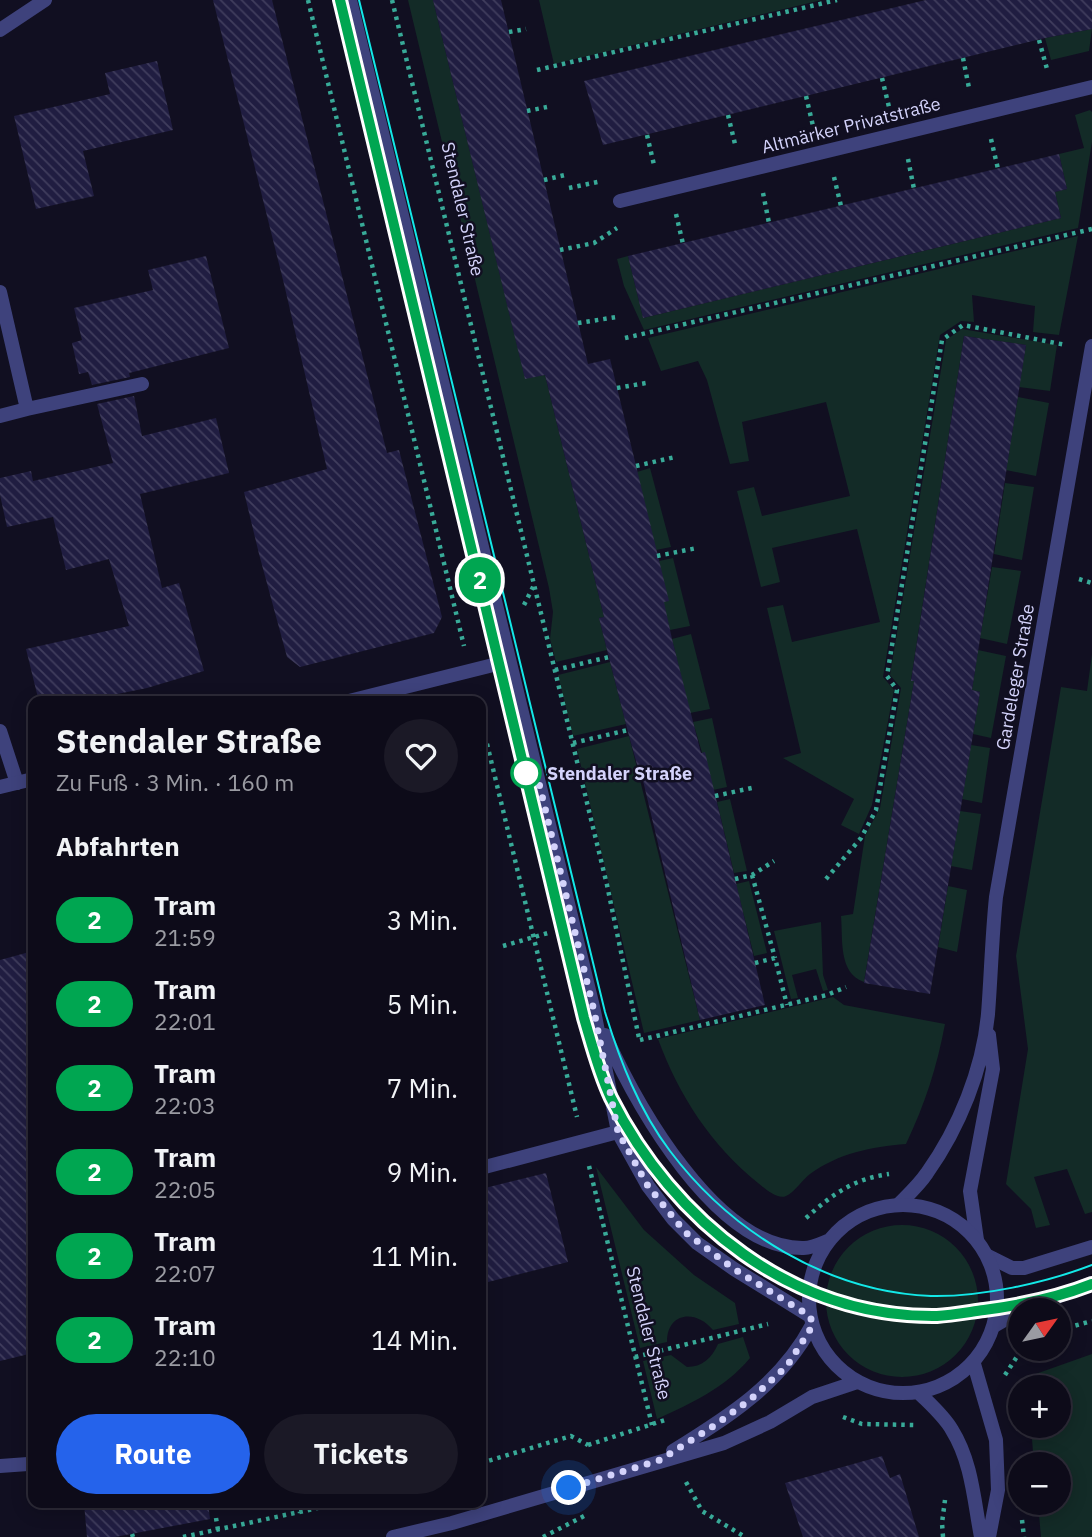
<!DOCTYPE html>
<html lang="de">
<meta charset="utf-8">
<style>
:root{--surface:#0d0b19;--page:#1b1926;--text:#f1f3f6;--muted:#9a9ba2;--line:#2d2b38;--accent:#2563eb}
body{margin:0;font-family:"IBM Plex Sans",sans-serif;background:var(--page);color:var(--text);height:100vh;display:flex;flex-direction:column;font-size:26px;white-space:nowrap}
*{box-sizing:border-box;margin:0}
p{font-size:23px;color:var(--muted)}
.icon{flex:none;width:38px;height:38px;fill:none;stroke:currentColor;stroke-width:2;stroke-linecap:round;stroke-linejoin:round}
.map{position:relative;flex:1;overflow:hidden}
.details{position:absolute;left:28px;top:696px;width:458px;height:812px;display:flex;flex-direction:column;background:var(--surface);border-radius:14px;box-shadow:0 4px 18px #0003,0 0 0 2px var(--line)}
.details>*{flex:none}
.badge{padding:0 14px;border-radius:23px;font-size:24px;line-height:46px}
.needle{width:46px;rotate:57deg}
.buttons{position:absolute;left:1008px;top:1298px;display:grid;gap:14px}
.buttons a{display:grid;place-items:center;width:63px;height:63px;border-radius:50%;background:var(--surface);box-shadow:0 4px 18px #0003,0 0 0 2px var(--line);font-size:35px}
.you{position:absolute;width:35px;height:35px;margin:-18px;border:5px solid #fff;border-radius:50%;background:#1a73e8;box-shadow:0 0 0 10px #1a73e833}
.map>.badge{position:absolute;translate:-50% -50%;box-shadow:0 0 0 4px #fff}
h2{padding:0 28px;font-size:26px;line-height:63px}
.round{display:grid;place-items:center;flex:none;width:74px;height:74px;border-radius:37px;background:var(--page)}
.summary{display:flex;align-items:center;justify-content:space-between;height:119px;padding:0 28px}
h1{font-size:33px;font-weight:800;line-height:52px}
.cta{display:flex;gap:14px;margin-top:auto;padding:14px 28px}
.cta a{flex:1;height:80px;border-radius:42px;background:var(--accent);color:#fff;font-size:28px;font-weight:800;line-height:80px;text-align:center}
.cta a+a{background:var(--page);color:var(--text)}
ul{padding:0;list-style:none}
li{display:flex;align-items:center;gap:21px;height:84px;padding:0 28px}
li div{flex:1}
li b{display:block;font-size:26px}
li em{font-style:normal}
li .badge{min-width:77px;font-weight:700;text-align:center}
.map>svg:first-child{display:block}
.green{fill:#132b27}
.building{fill:url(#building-back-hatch)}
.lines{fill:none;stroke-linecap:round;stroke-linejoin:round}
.path{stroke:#38aa98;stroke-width:4.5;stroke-dasharray:3.5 5;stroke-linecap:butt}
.service{stroke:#3e427c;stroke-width:14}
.minor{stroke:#3e427c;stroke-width:14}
.tertiary{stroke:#3e427c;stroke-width:14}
.tram{stroke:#13e8e7;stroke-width:2}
.line-casing{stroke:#fff;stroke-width:16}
.line{stroke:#00a651;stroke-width:10}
.walk{stroke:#d4d3fb;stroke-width:7;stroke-dasharray:0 12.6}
.stop-dot{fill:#fff;stroke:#00a651;stroke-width:3.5}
.labels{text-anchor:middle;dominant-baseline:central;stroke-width:5;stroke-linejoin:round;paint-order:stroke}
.street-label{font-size:18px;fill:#d4d3fb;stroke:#110f21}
.stop-label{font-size:18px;font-weight:bold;fill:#d4d3fb;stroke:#110f21;text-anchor:start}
</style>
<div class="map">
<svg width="1092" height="1537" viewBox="0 0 1092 1537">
<defs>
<pattern id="building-back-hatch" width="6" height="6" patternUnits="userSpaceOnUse" patternTransform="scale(1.75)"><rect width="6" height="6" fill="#201d41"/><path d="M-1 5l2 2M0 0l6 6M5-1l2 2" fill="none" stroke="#403d5d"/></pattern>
</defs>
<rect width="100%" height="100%" fill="#110f21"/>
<path class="green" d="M 408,0 L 433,0 L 525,378 L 545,375 L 604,617 L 599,618 L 607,650 L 556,662 L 550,639 L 553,612 L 549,588 Z
M 539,0 L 822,0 L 554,64 Z
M 1092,29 L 1089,51 L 1051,60 L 1045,38 Z
M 1090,110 L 1092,112 L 1092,142 L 1078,228 L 644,330 L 624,286 L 617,259 L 628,256 L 643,318 L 1061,218 L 1055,192 L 1067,189 L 1059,154 L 1084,148 L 1075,115 Z
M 1078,236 L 1059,335 L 1033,332 L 1035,306 L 972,295 L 974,322 L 961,321 L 940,335 L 883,677 L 894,690 L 872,805 L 859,834 L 841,825 L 854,799 L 783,758 L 801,753 L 767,608 L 783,605 L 792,642 L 880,622 L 857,529 L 772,548 L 780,582 L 761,587 L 737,491 L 754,487 L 762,516 L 850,496 L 826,402 L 742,422 L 749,461 L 730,464 L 707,380 L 698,361 L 661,371 L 648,338 Z
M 962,329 L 1057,345 L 1050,391 L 1019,387 L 1026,345 L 964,336 L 911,680 L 914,681 L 864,982 C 838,973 843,939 841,916 L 853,914 L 865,836 L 880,808 L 901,688 L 890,675 L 946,340 Z
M 1018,397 L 1049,403 L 1036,476 L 1006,470 Z
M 650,468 L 671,547 L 656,550 L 637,472 Z
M 1005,483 L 1034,487 L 1022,560 L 994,554 Z
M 673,558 L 690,626 L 670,630 L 663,602 L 668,601 L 659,561 Z
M 992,567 L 1021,571 L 1007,644 L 980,638 Z
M 691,634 L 710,709 L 690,713 L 672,639 Z
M 978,650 L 1006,656 L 991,738 L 973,734 L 980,692 L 972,690 Z
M 1092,654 L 1092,1212 L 1085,1214 L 1067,1169 L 1034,1177 L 1050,1225 L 1036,1228 L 1031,1209 L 1006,1184 L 1028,1049 L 1016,956 L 1061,687 L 1087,691 Z
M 610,662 L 626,724 L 573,736 L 558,675 Z
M 712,718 L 727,787 L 713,790 L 693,722 Z
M 629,736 L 700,1020 L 644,1033 L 577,749 Z
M 971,745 L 990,748 L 982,803 L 962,799 Z
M 730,799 L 747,871 L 734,873 L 717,802 Z
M 960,811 L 981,814 L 972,870 L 951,866 Z
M 749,881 L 767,953 L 754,956 L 736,884 Z
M 948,886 L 967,890 L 957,952 L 938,947 Z
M 821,922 L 823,975 L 828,990 L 823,991 L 816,969 L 792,975 L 798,998 L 791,999 L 774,931 Z
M 833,997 L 844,1005 L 945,1024 C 937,1067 925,1104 906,1144 C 871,1147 839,1153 810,1174 C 802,1180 795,1192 786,1196 C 778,1200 765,1189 758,1183 C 711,1145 679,1096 658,1039 Z
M 596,1167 L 644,1230 L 694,1275 L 735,1303 L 739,1324 L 713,1330 C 696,1309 667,1312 667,1342 L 640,1348 Z
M826 1301a76 76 0 1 1 152 0a76 76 0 1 1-152 0Z
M 743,1337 L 750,1358 C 725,1388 692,1403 657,1419 L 643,1361 L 671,1355 L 687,1367 C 702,1367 712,1358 718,1344 Z
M 1092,1354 L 1092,1537 L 1041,1537 L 1038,1503 L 1059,1503 L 1059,1465 L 1034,1465 L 1031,1426 L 1059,1426 L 1059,1388 L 1028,1388 L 1027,1377 Z"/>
<path class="building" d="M 213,0 L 272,0 L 387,453 L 399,450 L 442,617 L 434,633 L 300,667 L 287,657 L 259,554 L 244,492 L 327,469 L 284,284 Z
M 433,0 L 501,0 L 588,364 L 610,359 L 669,601 L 664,602 L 672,639 L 701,753 L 705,752 L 765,1005 L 700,1020 L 640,768 L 638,768 L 629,736 L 607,650 L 599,618 L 604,617 L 545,375 L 525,379 Z
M 926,0 L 1092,0 L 1092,29 L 1045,38 L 603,145 L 584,81 Z
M 157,61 L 173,130 L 83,151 L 94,196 L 36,209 L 14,116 L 110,94 L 105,73 Z
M 1059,154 L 1067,189 L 1055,192 L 1061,218 L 643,318 L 628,256 Z
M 206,256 L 229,348 L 129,373 L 130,377 L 92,385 L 88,372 L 79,374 L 72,343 L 82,340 L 74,308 L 153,290 L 148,270 Z
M 964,336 L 1026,345 L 972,690 L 980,692 L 930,994 L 864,983 L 914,681 L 911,681 Z
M 134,396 L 142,436 L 216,418 L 229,473 L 140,494 L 162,588 L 179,583 L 204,671 L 147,688 L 78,702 L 39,702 L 26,649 L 129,626 L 109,559 L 66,570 L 53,517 L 7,527 L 0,495 L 0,478 L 31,471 L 33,481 L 113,463 L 97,404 Z
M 33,951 L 33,1353 L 0,1361 L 0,960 Z
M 546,1173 L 568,1262 L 488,1282 L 481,1255 L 481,1189 Z
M 882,1456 L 890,1478 L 900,1474 L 919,1537 L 803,1537 L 785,1483 Z
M 84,1503 L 208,1503 L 210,1519 L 115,1537 L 87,1537 Z"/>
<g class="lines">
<path class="path" d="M 308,0 L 464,646
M 392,0 L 607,885 L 639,1038
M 509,32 L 526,29
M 1039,40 L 1047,69
M 963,58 L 969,88
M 537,70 L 837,0
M 882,78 L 889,107
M 806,96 L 813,126
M 527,111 L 547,107
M 728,115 L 735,144
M 647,135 L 654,165
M 991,139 L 998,169
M 908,159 L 914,189
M 834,177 L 841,206
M 544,180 L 565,175
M 569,188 L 602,181
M 763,193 L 769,223
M 676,214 L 683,244
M 560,250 L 594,243 L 617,228
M 578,323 L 617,317
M 625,338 L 1092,229
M 617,388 L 646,383
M 636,466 L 675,457
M 657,556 L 697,548
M 1079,579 L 1092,583
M 524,605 L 534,585
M 555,670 L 609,657
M 481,719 L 577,1117
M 573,743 L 628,730
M 715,796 L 756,787
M 752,875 L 775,958
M 735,879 L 752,875 L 774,861
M 826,879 L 861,838 L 876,810 L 897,690 L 887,676 L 942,340 L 963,325 L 1066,345
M 503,946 L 548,933
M 755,963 L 775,958 L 787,1005
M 640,1040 L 827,995 L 846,987
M 589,1166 L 652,1425
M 806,1218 C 833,1194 853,1179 889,1174
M 1059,1330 L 1092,1321
M 635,1357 L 768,1324
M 1005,1375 L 1022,1349
M 843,1417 L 862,1424 L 914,1425
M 588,1445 L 668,1419
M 481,1463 L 571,1436 L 588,1445
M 686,1482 L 702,1511 L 745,1537
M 299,1503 L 300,1513
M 216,1518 L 218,1530
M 1022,1520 L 1024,1537
M 132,1534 L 133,1537
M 183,1537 L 341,1503
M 543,1537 L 586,1515
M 943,1537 L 942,1523 L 945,1500"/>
<path class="service" d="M 0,292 L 27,409 L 0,416
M 27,409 L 142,384
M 0,731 L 17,783
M 481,1168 L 618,1132
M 0,1466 L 28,1464"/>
<path class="minor" d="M 0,30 L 45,0
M 620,201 L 1092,87
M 345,702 L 509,661
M 0,787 L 33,779
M 898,1205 C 908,1195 919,1185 927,1173 C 959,1128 983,1069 988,1014 C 991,975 992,936 996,897 L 1092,346
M 977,1240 L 970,1191 L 993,1069 L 989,1035
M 988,1256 L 1012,1268 L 1024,1268 L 1092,1247
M 1021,1311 L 1092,1283
M 994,1326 L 1020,1311"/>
<path class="tertiary" d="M 350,0 L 594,1011 L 618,1132 L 648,1186 L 673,1219 L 697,1243 L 734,1269 L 810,1316
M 605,1035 C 636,1104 716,1250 804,1248 C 813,1248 822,1243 830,1240
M809 1299a94 94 0 1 1 188 0a94 94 0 1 1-188 0Z
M 974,1364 L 996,1440 L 998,1490 L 989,1537
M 919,1393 C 930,1404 944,1416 952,1430 C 972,1462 974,1501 981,1537
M 673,1451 C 728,1417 781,1384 812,1325
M 393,1537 L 452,1523 L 724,1443 L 770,1422 L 812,1397 L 857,1382"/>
<path class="tram" d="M 340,0 L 581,1002 C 589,1034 596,1068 611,1098 C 706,1288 893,1361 1092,1284
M 359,0 L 605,1012 C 620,1061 639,1110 670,1151 C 731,1232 828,1292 931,1296 C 981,1297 1045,1283 1092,1265"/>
</g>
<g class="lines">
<g class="line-casing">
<path id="line" d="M 340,0 L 584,1018 C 592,1045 599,1073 611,1098 C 673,1221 793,1318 937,1316 C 952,1315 969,1312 984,1310 C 1021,1305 1057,1298 1092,1284"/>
</g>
<use href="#line" class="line"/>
<path class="walk" d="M 526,773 L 536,771 L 594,1011 L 618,1132 L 648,1186 L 685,1232 L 734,1269 L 810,1316 L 813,1325 L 787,1366 L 751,1399 L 715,1425 L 660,1460 L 569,1488"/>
</g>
<circle class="stop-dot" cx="526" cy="773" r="14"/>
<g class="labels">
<g class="street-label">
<text transform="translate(851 125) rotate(-14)">Altmärker Privatstraße</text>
<text transform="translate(463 209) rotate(77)">Stendaler Straße</text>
<text transform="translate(1015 677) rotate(-80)">Gardeleger Straße</text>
<text transform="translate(649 1333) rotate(76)">Stendaler Straße</text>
</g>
<g class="stop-label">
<text x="547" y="773">Stendaler Straße</text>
</g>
</g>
</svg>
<div class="buttons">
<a><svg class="needle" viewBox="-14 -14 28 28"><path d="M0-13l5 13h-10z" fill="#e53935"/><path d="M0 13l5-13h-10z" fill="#9a9ba2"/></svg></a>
<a>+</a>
<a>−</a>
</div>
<div class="you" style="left:569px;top:1488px"></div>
<b class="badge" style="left:480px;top:580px;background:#00a651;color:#fff">2</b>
<section class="details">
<div class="summary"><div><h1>Stendaler Straße</h1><p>Zu Fuß · 3 Min. · 160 m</p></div><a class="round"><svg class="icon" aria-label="heart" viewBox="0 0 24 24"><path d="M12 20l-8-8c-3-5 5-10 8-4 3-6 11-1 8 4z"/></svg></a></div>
<h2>Abfahrten</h2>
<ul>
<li><span class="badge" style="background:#00a651;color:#fff">2</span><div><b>Tram</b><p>21:59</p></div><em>3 Min.</em></li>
<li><span class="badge" style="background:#00a651;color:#fff">2</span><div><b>Tram</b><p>22:01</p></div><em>5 Min.</em></li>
<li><span class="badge" style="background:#00a651;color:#fff">2</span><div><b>Tram</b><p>22:03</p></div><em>7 Min.</em></li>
<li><span class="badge" style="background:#00a651;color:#fff">2</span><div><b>Tram</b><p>22:05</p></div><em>9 Min.</em></li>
<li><span class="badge" style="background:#00a651;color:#fff">2</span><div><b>Tram</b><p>22:07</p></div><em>11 Min.</em></li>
<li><span class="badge" style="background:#00a651;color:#fff">2</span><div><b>Tram</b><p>22:10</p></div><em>14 Min.</em></li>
</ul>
<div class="cta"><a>Route</a><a>Tickets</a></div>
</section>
</div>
